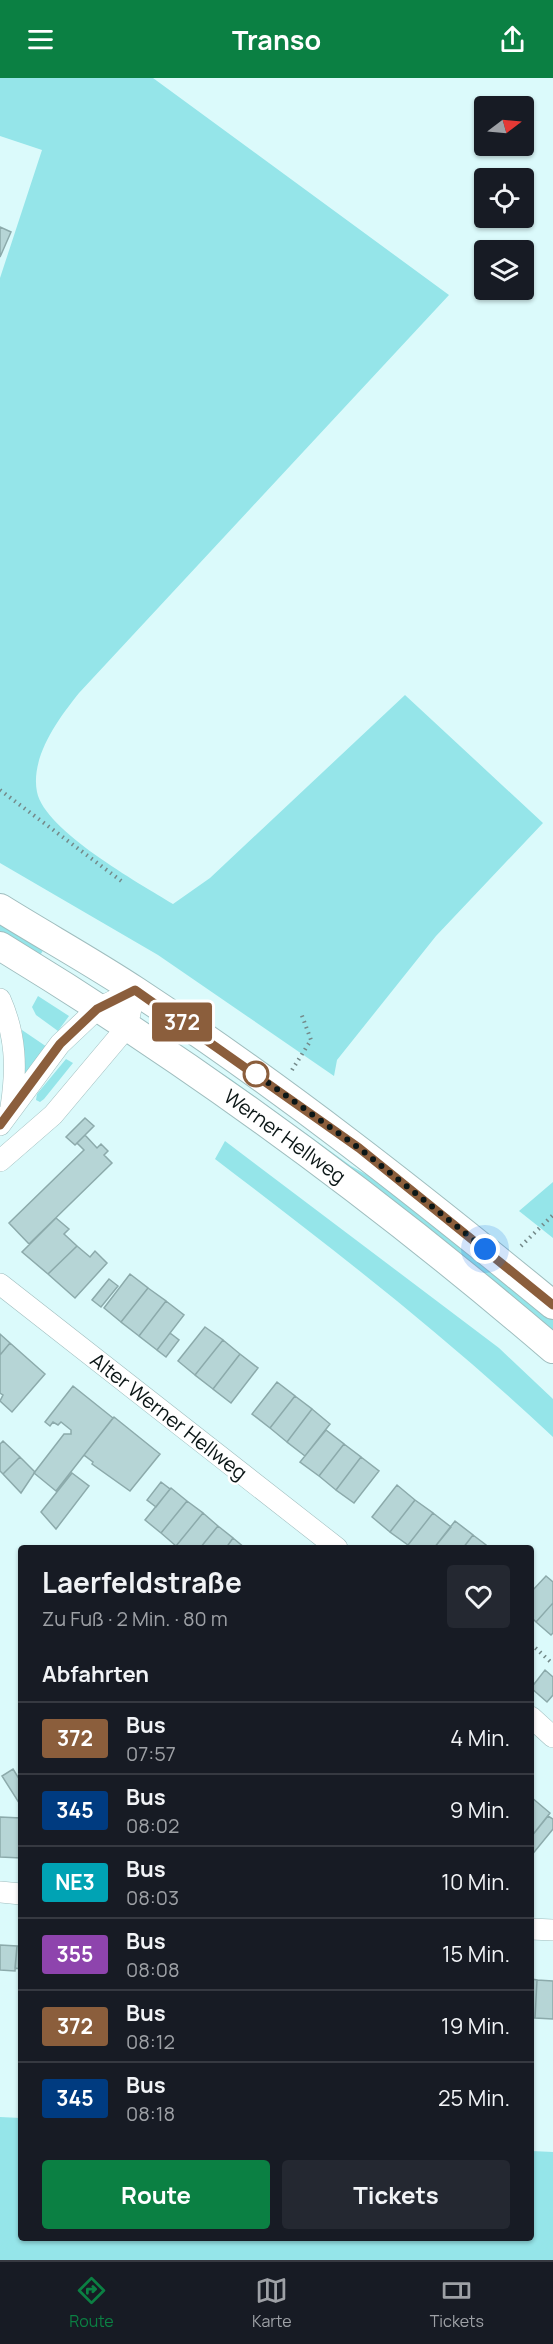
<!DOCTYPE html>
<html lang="de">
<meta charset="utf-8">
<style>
:root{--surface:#171b24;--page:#242831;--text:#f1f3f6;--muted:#9ea1a6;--line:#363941;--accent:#0b8043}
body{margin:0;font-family:Manrope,sans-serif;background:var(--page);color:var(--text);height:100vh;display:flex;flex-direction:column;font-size:22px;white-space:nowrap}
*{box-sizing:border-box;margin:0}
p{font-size:20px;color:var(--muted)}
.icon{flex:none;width:33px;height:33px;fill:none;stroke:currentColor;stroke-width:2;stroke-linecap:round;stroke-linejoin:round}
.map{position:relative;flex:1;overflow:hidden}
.panel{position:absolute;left:18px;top:1467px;width:516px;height:696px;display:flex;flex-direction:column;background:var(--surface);border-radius:6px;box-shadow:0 2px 4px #0004}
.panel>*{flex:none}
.badge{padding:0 12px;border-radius:4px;font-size:21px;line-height:39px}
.needle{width:39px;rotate:74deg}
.controls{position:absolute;left:474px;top:18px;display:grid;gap:12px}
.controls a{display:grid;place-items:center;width:60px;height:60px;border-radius:6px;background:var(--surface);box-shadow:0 2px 4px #0004;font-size:30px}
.you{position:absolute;width:30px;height:30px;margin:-15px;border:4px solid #fff;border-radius:50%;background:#1a73e8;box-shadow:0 0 0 9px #1a73e833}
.map>.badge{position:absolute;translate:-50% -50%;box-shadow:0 0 0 3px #fff}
h2{padding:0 24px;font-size:22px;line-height:54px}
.round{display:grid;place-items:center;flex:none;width:63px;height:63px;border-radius:6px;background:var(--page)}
.summary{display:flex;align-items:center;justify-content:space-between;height:102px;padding:0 24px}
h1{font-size:28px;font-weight:700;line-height:45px}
.cta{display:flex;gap:12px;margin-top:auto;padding:12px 24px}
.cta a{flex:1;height:69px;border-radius:6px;background:var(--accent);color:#fff;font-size:24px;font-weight:700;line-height:69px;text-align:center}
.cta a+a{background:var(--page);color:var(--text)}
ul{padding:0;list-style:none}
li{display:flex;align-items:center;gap:18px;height:72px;padding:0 24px;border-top:2px solid var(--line)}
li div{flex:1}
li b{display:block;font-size:22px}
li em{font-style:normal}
li .badge{min-width:66px;font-weight:700;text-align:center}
header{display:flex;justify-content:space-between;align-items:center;height:78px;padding:0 24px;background:var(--accent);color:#fff;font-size:27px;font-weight:700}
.tab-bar{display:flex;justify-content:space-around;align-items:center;height:84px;border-top:2px solid var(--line);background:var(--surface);font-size:16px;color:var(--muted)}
.tab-bar a{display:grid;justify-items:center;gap:3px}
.tab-bar .current{color:var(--accent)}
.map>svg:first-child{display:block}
.green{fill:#95e5e9}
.building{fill:#b6d5d6;stroke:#8caaab;stroke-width:1.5}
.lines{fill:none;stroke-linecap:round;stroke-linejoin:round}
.street-casing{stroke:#9fbdbe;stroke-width:22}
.secondary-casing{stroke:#9fbdbe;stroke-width:30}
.path{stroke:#748989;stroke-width:4;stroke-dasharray:1.5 4.5;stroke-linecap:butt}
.street{stroke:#fff;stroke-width:21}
.secondary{stroke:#fff;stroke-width:28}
.line-casing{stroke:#fff;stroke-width:14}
.line{stroke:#8b5e3c;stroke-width:9}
.walk{stroke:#0c1717;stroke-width:6;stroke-dasharray:0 10.8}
.stop-dot{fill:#fff;stroke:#8b5e3c;stroke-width:3}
.labels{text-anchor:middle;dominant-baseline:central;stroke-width:5;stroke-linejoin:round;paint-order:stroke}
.street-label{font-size:20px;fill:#0c1717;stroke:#fff}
</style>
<header><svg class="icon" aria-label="menu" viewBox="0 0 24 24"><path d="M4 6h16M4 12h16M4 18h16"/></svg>Transo<svg class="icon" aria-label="share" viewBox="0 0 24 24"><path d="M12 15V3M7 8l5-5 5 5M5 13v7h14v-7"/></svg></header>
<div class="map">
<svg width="553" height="2182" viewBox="0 0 553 2182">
<rect width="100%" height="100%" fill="#dbfafb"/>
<path class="green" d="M 0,0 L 153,0 L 449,217 L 79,615 C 59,640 30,679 37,714 C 45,753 139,805 173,826 L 210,800 L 405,617 L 543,745 L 436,858 L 337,982 L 334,998 L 158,877 L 0,785 L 0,200 L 42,72 L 0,58 Z
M 0,839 L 46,867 L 37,883 L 0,859 Z
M 38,918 L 69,938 L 58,953 L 36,937 L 32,929 Z
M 151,948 L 232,1002 L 351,1088 L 405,1118 L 553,1235 L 553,1258 Z
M 22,952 L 47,969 L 28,996 L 24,994 Z
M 66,981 L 73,985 L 44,1021 L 40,1024 L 36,1022 L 37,1016 Z
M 225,1063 L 499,1270 L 553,1321 L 553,1359 C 447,1259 332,1170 215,1081 Z
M 553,1104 L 553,1160 L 519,1133 Z
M 0,2039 L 21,2040 L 21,2160 L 531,2160 L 531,2073 L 553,2074 L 553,2182 L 0,2182 Z"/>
<path class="building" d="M 0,149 L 11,154 L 0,179 Z
M 85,1040 L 94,1048 L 75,1067 L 66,1059 Z
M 85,1057 L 97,1070 L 101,1066 L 108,1073 L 104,1077 L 112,1085 L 29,1166 L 9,1145 L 84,1072 L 77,1065 Z
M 56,1140 L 69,1151 L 64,1156 L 77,1168 L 48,1196 L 22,1174 Z
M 77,1168 L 90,1179 L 95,1173 L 107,1185 L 75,1220 L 48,1196 Z
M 130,1196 L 148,1210 L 121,1244 L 104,1230 Z
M 109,1201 L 118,1208 L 101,1229 L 92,1222 Z
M 148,1210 L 166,1223 L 139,1258 L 121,1244 Z
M 166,1223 L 184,1237 L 157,1272 L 139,1258 Z
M 205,1249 L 223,1262 L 195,1297 L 178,1283 Z
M 170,1255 L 179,1262 L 166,1279 L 157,1272 Z
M 0,1256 L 10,1265 L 0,1277 Z
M 223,1262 L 240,1276 L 213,1311 L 195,1297 Z
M 10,1265 L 45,1296 L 12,1334 L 0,1323 L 3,1317 L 0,1315 L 0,1277 Z
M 240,1276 L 258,1290 L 231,1325 L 213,1311 Z
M 277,1304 L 295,1318 L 270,1350 L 252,1336 Z
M 73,1308 L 113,1340 L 56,1413 L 34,1395 L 64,1356 L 71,1356 L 71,1352 L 61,1344 L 58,1347 L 53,1344 L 50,1348 L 45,1344 Z
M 295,1318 L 312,1331 L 287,1364 L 270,1350 Z
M 312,1331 L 330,1346 L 305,1378 L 287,1364 Z
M 114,1339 L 160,1376 L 130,1413 L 92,1386 L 93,1384 L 84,1377 Z
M 326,1352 L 344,1366 L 319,1398 L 300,1384 Z
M 3,1363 L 20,1379 L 3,1396 L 0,1393 L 0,1366 Z
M 344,1366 L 361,1379 L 336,1412 L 319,1398 Z
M 20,1379 L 35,1394 L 21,1415 L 3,1396 Z
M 361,1379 L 379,1393 L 354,1425 L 336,1412 Z
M 72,1395 L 89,1408 L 56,1451 L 41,1434 Z
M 161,1404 L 170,1411 L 156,1429 L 147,1422 Z
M 397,1407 L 415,1422 L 390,1454 L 372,1439 Z
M 171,1410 L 187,1423 L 161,1455 L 145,1442 Z
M 415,1422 L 433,1435 L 408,1467 L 390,1454 Z
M 187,1423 L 203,1435 L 176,1468 L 161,1455 Z
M 203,1435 L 218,1448 L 200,1470 L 179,1470 L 176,1468 Z
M 433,1435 L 451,1449 L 434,1470 L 411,1470 L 408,1467 Z
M 455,1443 L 473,1457 L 463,1470 L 434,1470 Z
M 218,1448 L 233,1460 L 226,1470 L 200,1470 Z
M 473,1457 L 490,1470 L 463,1470 Z
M 233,1460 L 245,1470 L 226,1470 Z
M 546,1498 L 553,1504 L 553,1525 L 536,1544 L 531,1539 L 531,1514 Z
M 553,1525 L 553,1555 L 551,1557 L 536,1544 Z
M 545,1592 L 553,1599 L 553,1617 L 547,1624 L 531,1610 Z
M 13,1691 L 21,1704 L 21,1728 L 2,1698 Z
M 531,1719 L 550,1735 L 531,1759 Z
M 548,1738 L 553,1741 L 553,1751 L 531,1778 L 531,1759 Z
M 0,1739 L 21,1740 L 21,1780 L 0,1779 Z
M 0,1867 L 17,1868 L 15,1893 L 0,1892 Z
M 17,1868 L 21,1868 L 21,1891 L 15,1890 Z
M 531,1901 L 537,1902 L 535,1940 L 531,1940 Z
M 537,1902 L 553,1903 L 553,1941 L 535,1940 Z"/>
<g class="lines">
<g class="street-casing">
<path id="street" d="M 0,921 C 16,957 17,990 11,1029
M 0,1047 L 60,966 L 97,931 L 135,912
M 0,1083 L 53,1037 L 127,949 L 135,912
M 0,1206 L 337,1470
M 531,1639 L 553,1659
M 0,1814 L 21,1816
M 531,1851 L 553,1852"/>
</g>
<g class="secondary-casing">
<path id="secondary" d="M 0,830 C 45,858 92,884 136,913 C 282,1009 418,1116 553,1227
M 0,868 C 196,987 379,1122 553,1271"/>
</g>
<path class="path" d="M 0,712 L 124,805
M 292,992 L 311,962 L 301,935
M 521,1168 L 553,1137
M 531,1566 L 553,1586"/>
<use href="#street" class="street"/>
<use href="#secondary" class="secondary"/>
</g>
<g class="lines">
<g class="line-casing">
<path id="line" d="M 0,1047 L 60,966 L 97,931 L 135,912 L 359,1070 L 553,1227"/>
</g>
<use href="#line" class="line"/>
<path class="walk" d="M 256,996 L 249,991 L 359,1070 L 485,1171"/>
</g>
<circle class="stop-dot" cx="256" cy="996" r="12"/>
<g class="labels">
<g class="street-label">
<text transform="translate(285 1058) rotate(36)">Werner Hellweg</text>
<text transform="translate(169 1338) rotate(38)">Alter Werner Hellweg</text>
</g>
</g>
</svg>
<div class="controls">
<a><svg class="needle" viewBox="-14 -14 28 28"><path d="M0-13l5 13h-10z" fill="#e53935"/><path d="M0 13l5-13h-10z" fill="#9ea1a6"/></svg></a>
<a><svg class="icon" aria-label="locate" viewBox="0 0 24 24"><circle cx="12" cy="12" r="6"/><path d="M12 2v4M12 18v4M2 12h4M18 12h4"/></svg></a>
<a><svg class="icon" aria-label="layers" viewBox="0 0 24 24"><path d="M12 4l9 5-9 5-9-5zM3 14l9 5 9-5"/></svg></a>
</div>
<div class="you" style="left:485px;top:1171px"></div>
<b class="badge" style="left:182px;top:944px;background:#8b5e3c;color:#fff">372</b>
<section class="panel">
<div class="summary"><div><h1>Laerfeldstraße</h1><p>Zu Fuß · 2 Min. · 80 m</p></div><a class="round"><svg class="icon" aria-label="heart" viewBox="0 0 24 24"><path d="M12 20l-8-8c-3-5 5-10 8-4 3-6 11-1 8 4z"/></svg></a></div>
<h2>Abfahrten</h2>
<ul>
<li><span class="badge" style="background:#8b5e3c;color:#fff">372</span><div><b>Bus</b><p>07:57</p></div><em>4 Min.</em></li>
<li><span class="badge" style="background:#003b80;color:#fff">345</span><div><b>Bus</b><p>08:02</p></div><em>9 Min.</em></li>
<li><span class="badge" style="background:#00a3b4;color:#fff">NE3</span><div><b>Bus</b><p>08:03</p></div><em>10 Min.</em></li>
<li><span class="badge" style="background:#8e44ad;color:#fff">355</span><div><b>Bus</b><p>08:08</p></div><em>15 Min.</em></li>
<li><span class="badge" style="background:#8b5e3c;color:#fff">372</span><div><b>Bus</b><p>08:12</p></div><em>19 Min.</em></li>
<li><span class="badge" style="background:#003b80;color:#fff">345</span><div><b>Bus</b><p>08:18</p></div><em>25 Min.</em></li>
</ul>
<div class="cta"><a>Route</a><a>Tickets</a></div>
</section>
</div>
<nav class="tab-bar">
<a class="current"><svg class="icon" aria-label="directions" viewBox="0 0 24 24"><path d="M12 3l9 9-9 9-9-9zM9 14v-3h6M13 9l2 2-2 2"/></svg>Route</a>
<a><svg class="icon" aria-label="map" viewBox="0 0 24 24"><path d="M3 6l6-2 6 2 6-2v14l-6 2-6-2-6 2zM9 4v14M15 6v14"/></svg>Karte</a>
<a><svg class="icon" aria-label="tickets" viewBox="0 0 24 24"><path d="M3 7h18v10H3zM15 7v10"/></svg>Tickets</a>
</nav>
